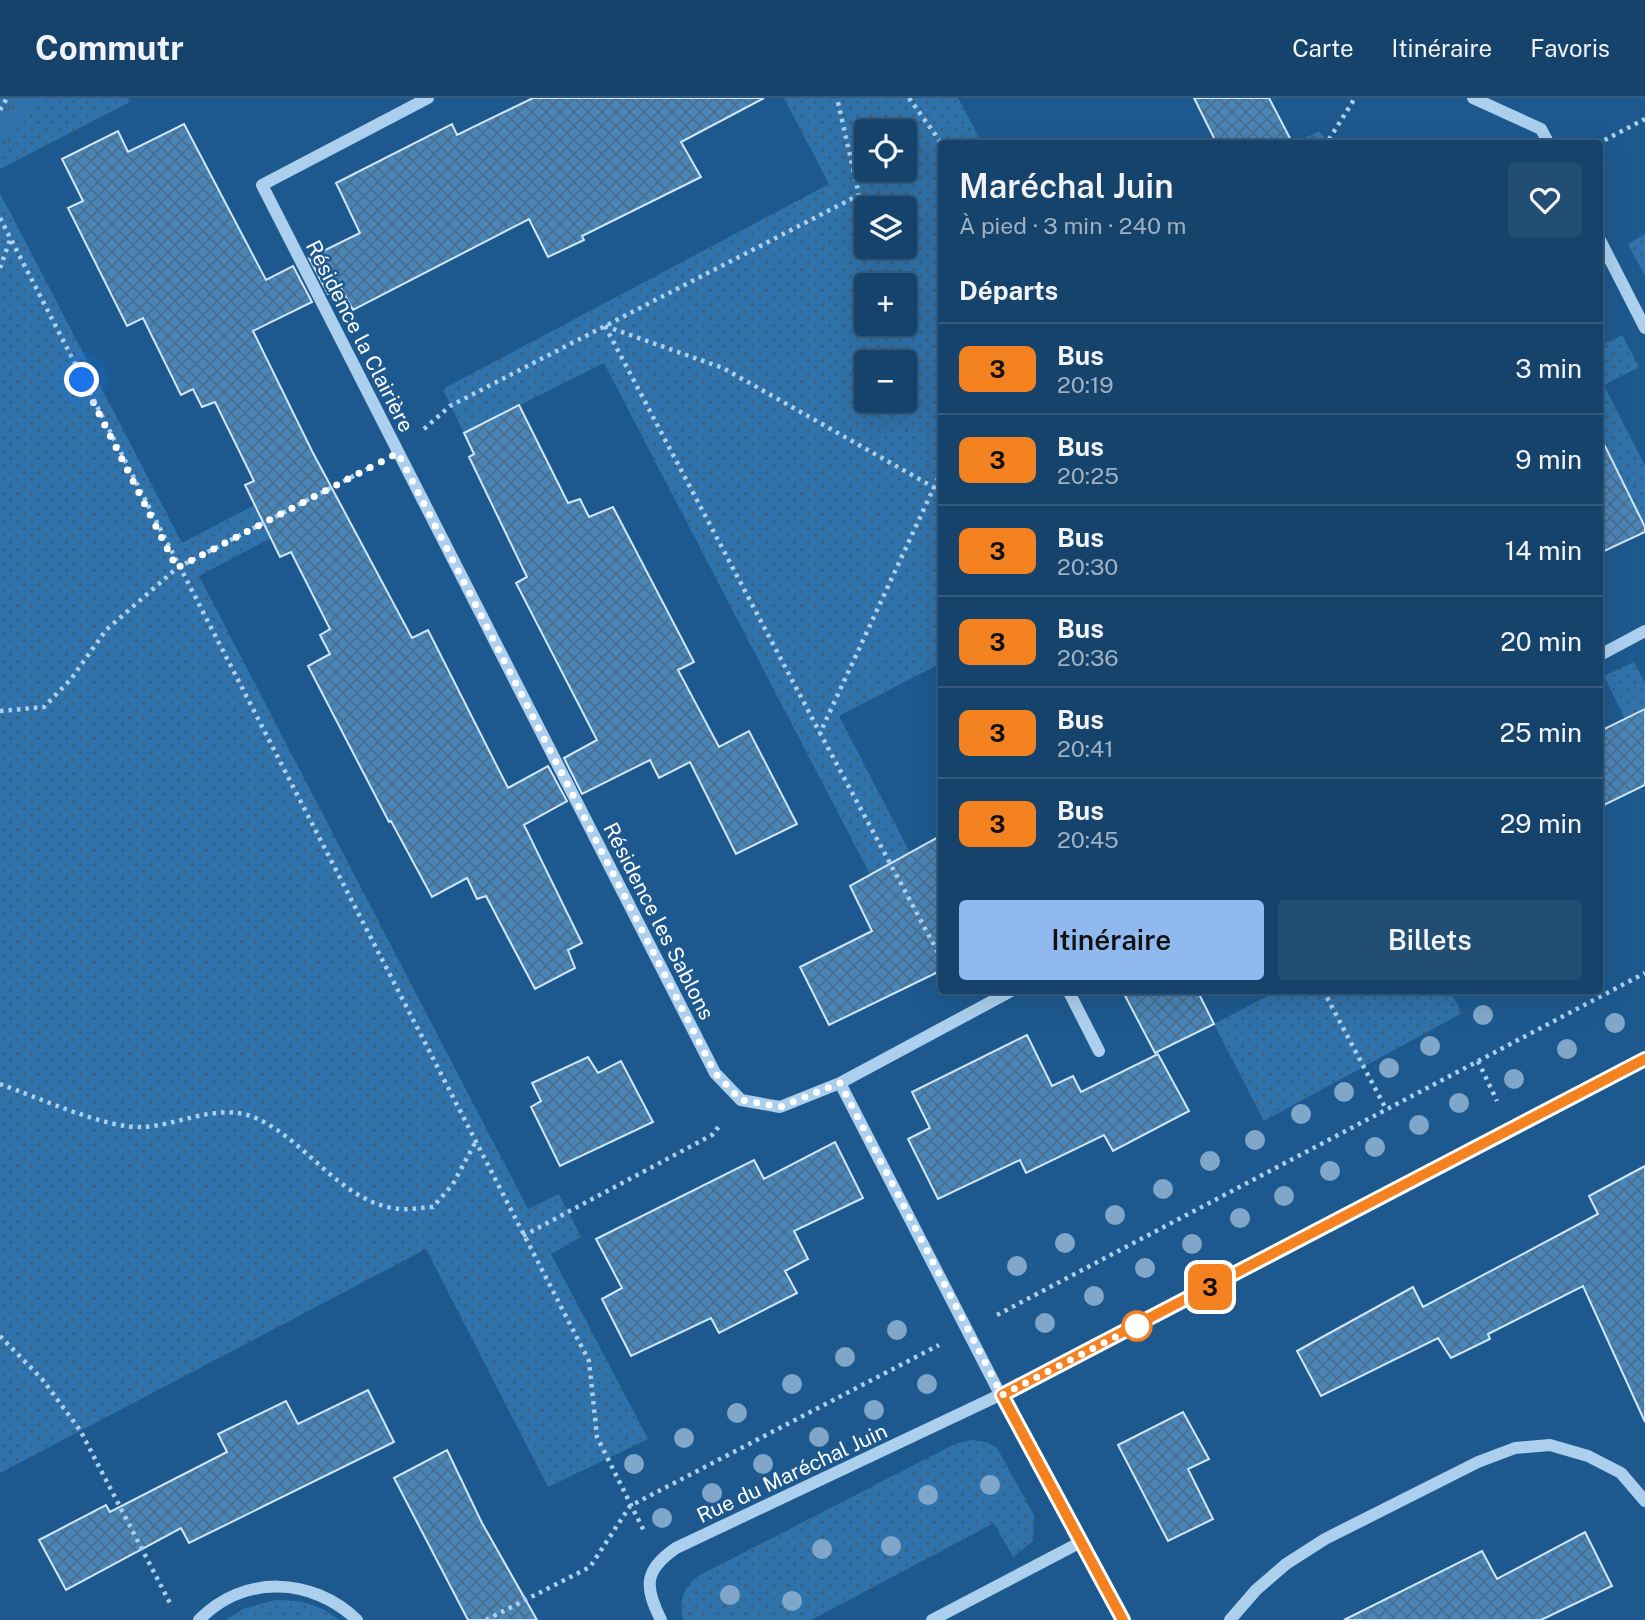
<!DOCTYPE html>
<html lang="fr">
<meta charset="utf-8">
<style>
:root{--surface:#16436b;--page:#234e73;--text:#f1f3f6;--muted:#9eb0c1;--line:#355c7e;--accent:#90b9f0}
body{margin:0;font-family:"Public Sans",sans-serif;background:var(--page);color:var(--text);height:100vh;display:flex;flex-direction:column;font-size:26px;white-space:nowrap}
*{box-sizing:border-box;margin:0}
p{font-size:23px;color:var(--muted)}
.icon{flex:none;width:38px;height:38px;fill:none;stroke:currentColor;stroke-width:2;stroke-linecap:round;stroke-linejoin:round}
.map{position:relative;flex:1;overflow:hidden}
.side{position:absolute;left:938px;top:42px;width:665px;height:854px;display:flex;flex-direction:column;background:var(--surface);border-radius:7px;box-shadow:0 7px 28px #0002,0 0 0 2px var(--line)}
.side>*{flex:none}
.badge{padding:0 14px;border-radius:10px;font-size:24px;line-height:46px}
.fabs{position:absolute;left:854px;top:21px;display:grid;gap:14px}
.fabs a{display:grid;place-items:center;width:63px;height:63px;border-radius:7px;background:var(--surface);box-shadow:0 7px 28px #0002,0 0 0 2px var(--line);font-size:35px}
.you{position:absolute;width:35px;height:35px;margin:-18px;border:5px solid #fff;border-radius:50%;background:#1a73e8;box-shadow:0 0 0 10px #1a73e833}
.map>.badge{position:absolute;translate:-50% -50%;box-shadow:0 0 0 4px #fff}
h2{padding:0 21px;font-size:26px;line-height:63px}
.round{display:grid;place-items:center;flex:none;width:74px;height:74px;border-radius:7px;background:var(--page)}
.summary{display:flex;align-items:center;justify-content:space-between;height:119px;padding:0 21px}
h1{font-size:33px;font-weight:600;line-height:52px}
.cta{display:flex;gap:14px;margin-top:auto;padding:14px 21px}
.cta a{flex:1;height:80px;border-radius:7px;background:var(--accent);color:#111;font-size:28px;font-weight:600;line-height:80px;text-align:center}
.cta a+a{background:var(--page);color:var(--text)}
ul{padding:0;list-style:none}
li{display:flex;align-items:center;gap:21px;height:91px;padding:0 21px;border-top:2px solid var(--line)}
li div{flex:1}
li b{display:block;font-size:26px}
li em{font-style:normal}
li .badge{min-width:77px;font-weight:700;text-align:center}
header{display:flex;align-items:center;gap:42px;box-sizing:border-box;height:98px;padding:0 35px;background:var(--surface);border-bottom:2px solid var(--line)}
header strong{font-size:33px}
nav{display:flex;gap:38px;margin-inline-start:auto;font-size:24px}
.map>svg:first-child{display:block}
.grass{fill:url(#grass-dots);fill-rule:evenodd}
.park{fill:url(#park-tufts)}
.building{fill:url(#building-cross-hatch);stroke:#d1e7fa;stroke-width:2}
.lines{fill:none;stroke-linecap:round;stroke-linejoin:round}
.path{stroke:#abcfed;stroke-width:4.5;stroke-dasharray:3.5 5;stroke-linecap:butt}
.minor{stroke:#abcfed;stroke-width:12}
.tree{fill:#80a7ca}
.line-casing{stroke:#fff;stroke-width:16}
.line{stroke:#f58220;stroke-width:10}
.walk{stroke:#fff;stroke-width:7;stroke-dasharray:0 12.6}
.stop-dot{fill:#fff;stroke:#f58220;stroke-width:3.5}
.labels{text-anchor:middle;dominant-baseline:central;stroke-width:5;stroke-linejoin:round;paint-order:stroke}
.street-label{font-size:21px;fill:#fff;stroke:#1d598f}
</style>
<header>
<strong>Commutr</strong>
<nav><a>Carte</a><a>Itinéraire</a><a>Favoris</a></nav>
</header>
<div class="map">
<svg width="1645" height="1522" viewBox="0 0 1645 1522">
<defs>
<pattern id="grass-dots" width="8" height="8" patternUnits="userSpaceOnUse" patternTransform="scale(1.75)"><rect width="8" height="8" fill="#3073ac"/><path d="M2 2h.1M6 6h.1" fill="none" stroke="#3f5e77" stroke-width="1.8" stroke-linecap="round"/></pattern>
<pattern id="park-tufts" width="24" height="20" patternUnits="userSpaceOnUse" patternTransform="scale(1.75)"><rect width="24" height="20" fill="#3073ac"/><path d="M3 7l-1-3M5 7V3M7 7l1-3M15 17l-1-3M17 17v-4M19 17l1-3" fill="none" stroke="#3f5e77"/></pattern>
<pattern id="building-cross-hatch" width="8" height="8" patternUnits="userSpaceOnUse" patternTransform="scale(1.75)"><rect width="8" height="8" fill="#4a85b8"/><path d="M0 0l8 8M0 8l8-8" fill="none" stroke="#4b6e8d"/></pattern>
</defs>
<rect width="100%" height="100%" fill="#1d598f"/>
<path class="grass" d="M 35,0 L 128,0 L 130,4 L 0,71 L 0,60 Z
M 784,0 L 958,0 L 982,45 L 942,46 L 941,565 L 839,618 L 910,755 L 903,840 L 604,265 L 464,335 L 443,291 L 829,86 ZM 866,33 L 905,33 L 905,72 L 866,72 ZM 866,110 L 905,110 L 905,149 L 866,149 ZM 866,187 L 905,187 L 905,226 L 866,226 ZM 866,264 L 905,264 L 905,303 L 866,303 Z
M 1319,33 L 1329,45 L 1295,45 Z
M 0,95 L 182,445 L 319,373 L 335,406 L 199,478 L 528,1111 L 559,1096 L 581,1139 L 551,1156 L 648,1341 L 548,1389 L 426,1151 L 0,1375 Z
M 1645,136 L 1645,178 L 1628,146 Z
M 1622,237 L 1639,269 L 1604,287 L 1645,368 L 1645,429 L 1600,339 L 1600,248 Z
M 1634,564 L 1645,585 L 1645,611 L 1625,621 L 1604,578 Z
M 1277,893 L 1450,893 L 1462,915 L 1264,1023 L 1214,926 Z
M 971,1342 L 986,1344 L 997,1350 L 1034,1417 L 1033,1443 L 1013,1459 L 994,1425 L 811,1522 L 683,1522 C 679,1502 683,1490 698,1478 L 955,1346 Z
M 276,1502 C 301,1502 319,1506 339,1522 L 226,1522 L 245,1510 Z"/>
<path class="park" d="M 0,0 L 35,0 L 0,60 Z"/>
<path class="building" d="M 533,0 L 764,0 L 681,44 L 701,79 L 582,138 L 584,142 L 548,159 L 529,121 L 353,212 L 341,190 L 328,196 L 309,160 L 360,135 L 336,85 L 452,26 L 457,37 Z
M 1194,0 L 1269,0 L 1293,46 L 1217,46 Z
M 184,26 L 266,182 L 293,168 L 312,204 L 253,233 L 312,353 L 412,540 L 428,532 L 508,690 L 548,668 L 567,703 L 524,727 L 582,845 L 568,852 L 575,870 L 535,891 L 486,798 L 477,801 L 467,780 L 432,799 L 391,723 L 389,724 L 308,568 L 330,556 L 320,537 L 330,531 L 291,454 L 280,459 L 245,387 L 254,383 L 215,304 L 202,309 L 193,291 L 181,297 L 143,220 L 127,228 L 68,110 L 83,103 L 62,61 L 118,33 L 128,54 Z
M 519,307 L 568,405 L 580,401 L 589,419 L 613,409 L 694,564 L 678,572 L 719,649 L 749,633 L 797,726 L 736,756 L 690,664 L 659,680 L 650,662 L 582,696 L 564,660 L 597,642 L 516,485 L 527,479 L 469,359 L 474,356 L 464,335 Z
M 1600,338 L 1645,429 L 1645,434 L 1600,455 Z
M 1645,611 L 1645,687 L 1600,709 L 1600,633 Z
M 942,737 L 942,872 L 829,927 L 800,869 L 872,833 L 850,788 Z
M 1122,892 L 1197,892 L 1214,926 L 1155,955 Z
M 1027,937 L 1052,988 L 1073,978 L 1081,994 L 1158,956 L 1189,1013 L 1113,1053 L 1104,1037 L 1026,1075 L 1020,1062 L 938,1101 L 908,1041 L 930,1030 L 912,994 Z
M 588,959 L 598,975 L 621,963 L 653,1024 L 560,1068 L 531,1009 L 541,1003 L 532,985 Z
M 835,1044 L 863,1100 L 794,1133 L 808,1161 L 785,1173 L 797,1195 L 719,1235 L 711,1220 L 631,1258 L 602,1201 L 622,1190 L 596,1141 L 754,1062 L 764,1081 Z
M 1645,1068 L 1645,1324 L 1583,1188 L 1488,1236 L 1490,1241 L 1451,1260 L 1438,1240 L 1321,1298 L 1297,1253 L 1413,1189 L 1423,1209 L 1598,1116 L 1589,1098 Z
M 368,1292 L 394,1344 L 189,1445 L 181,1430 L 66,1492 L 39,1442 L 106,1407 L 110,1414 L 227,1354 L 218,1336 L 286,1303 L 298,1326 Z
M 1183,1314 L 1209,1361 L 1188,1371 L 1213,1421 L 1168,1443 L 1118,1347 Z
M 447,1352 L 482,1425 L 537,1522 L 468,1522 L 394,1380 Z
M 1585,1434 L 1612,1488 L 1541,1522 L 1344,1522 L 1482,1453 L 1497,1481 Z"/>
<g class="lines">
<path class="path" d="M 909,0 L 942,46
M 0,12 L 7,0
M 1322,46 L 1328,43 L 1355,0
M 1597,46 L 1645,21
M 0,120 L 589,1263 L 597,1339 L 644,1433
M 0,170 L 10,142
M 605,228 L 820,635
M 605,228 L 723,270 L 942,394
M 424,331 L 450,308 L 859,97 L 837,0
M 942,372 L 820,635 L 942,862
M 0,613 L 44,609 L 71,581 L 106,532 L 177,470 L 369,370
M 1323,892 L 1386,1011
M 1478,963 L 1497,1003
M 0,986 C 37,999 106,1031 143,1029 C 181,1027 220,1003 258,1021 C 308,1044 343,1107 401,1111 C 412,1112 423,1109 433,1109 L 453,1086 L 475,1045
M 523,1138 L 712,1037 L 720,1027
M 997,1217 L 1645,875
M 0,1238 L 42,1281 L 80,1332 L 171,1507
M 486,1522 L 590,1469 L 630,1408 L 939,1247"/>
<path class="minor" d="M 428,0 L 262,87 L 715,975 L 741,1002 L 780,1009 L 840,985 L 1013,892
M 1473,0 L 1541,31 L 1549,46
M 1600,142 L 1645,230
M 1600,557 L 1645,533
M 1068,892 L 1099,953
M 840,985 L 1001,1298 L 1123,1522
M 199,1522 C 244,1476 312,1479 357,1522
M 661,1522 C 644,1488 644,1472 676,1450 L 1044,1276 L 1645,961
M 932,1522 L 1079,1445
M 1230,1522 L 1256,1492 L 1286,1466 L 1325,1441 L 1478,1364 L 1515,1350 L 1550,1347 L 1588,1358 L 1621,1375 L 1645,1403"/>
</g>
<g class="tree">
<circle cx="1483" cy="917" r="10"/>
<circle cx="1615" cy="925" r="10"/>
<circle cx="1430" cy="948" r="10"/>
<circle cx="1567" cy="951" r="10"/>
<circle cx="1389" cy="970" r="10"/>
<circle cx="1514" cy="981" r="10"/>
<circle cx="1344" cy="994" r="10"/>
<circle cx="1459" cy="1005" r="10"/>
<circle cx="1301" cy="1016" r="10"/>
<circle cx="1419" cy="1027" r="10"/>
<circle cx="1255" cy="1042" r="10"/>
<circle cx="1375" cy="1049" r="10"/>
<circle cx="1210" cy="1063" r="10"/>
<circle cx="1330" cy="1073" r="10"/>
<circle cx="1163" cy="1091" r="10"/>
<circle cx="1284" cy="1098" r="10"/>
<circle cx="1115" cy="1117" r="10"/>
<circle cx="1240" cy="1120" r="10"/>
<circle cx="1065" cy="1145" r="10"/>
<circle cx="1192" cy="1146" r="10"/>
<circle cx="1017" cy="1168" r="10"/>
<circle cx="1145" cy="1170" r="10"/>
<circle cx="1094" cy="1198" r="10"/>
<circle cx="1045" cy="1225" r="10"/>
<circle cx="897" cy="1232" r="10"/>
<circle cx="845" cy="1259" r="10"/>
<circle cx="792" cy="1286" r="10"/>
<circle cx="927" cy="1286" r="10"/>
<circle cx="874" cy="1312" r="10"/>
<circle cx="737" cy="1315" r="10"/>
<circle cx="819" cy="1339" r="10"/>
<circle cx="684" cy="1340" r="10"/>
<circle cx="634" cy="1366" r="10"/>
<circle cx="763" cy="1366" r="10"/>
<circle cx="990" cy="1387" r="10"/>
<circle cx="712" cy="1395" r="10"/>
<circle cx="928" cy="1397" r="10"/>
<circle cx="662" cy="1420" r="10"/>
<circle cx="891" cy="1448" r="10"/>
<circle cx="822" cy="1451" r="10"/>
<circle cx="730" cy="1497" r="10"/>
<circle cx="792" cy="1503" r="10"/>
</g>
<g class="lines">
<g class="line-casing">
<path id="line" d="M 1123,1522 L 1002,1297 L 1645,961"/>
</g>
<use href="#line" class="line"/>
<path class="walk" d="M 82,282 L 177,470 L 398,355 L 715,975 L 741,1002 L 780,1009 L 840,985 L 1002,1297 L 1137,1228"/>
</g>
<circle class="stop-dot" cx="1137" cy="1228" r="14"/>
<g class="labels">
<g class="street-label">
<text transform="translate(360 238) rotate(63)">Résidence la Clairière</text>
<text transform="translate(659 823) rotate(63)">Résidence les Sablons</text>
<text transform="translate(792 1375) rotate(-25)">Rue du Maréchal Juin</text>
</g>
</g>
</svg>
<div class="fabs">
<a><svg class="icon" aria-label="locate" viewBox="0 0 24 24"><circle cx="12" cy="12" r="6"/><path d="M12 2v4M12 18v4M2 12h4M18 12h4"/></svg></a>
<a><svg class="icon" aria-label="layers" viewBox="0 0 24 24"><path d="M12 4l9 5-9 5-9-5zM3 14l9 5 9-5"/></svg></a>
<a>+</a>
<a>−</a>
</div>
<div class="you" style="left:82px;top:282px"></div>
<b class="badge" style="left:1210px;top:1189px;background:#f58220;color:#111">3</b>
<section class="side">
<div class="summary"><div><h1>Maréchal Juin</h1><p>À pied · 3 min · 240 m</p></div><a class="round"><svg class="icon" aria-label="heart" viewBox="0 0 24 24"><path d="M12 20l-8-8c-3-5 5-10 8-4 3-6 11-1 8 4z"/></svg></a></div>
<h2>Départs</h2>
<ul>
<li><span class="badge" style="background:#f58220;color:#111">3</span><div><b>Bus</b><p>20:19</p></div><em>3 min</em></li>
<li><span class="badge" style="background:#f58220;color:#111">3</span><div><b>Bus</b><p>20:25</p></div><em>9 min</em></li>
<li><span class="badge" style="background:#f58220;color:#111">3</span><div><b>Bus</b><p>20:30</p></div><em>14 min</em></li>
<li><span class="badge" style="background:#f58220;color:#111">3</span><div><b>Bus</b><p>20:36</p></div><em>20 min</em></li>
<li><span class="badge" style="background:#f58220;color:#111">3</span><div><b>Bus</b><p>20:41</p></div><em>25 min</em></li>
<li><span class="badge" style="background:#f58220;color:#111">3</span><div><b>Bus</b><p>20:45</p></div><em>29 min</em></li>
</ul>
<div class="cta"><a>Itinéraire</a><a>Billets</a></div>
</section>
</div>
